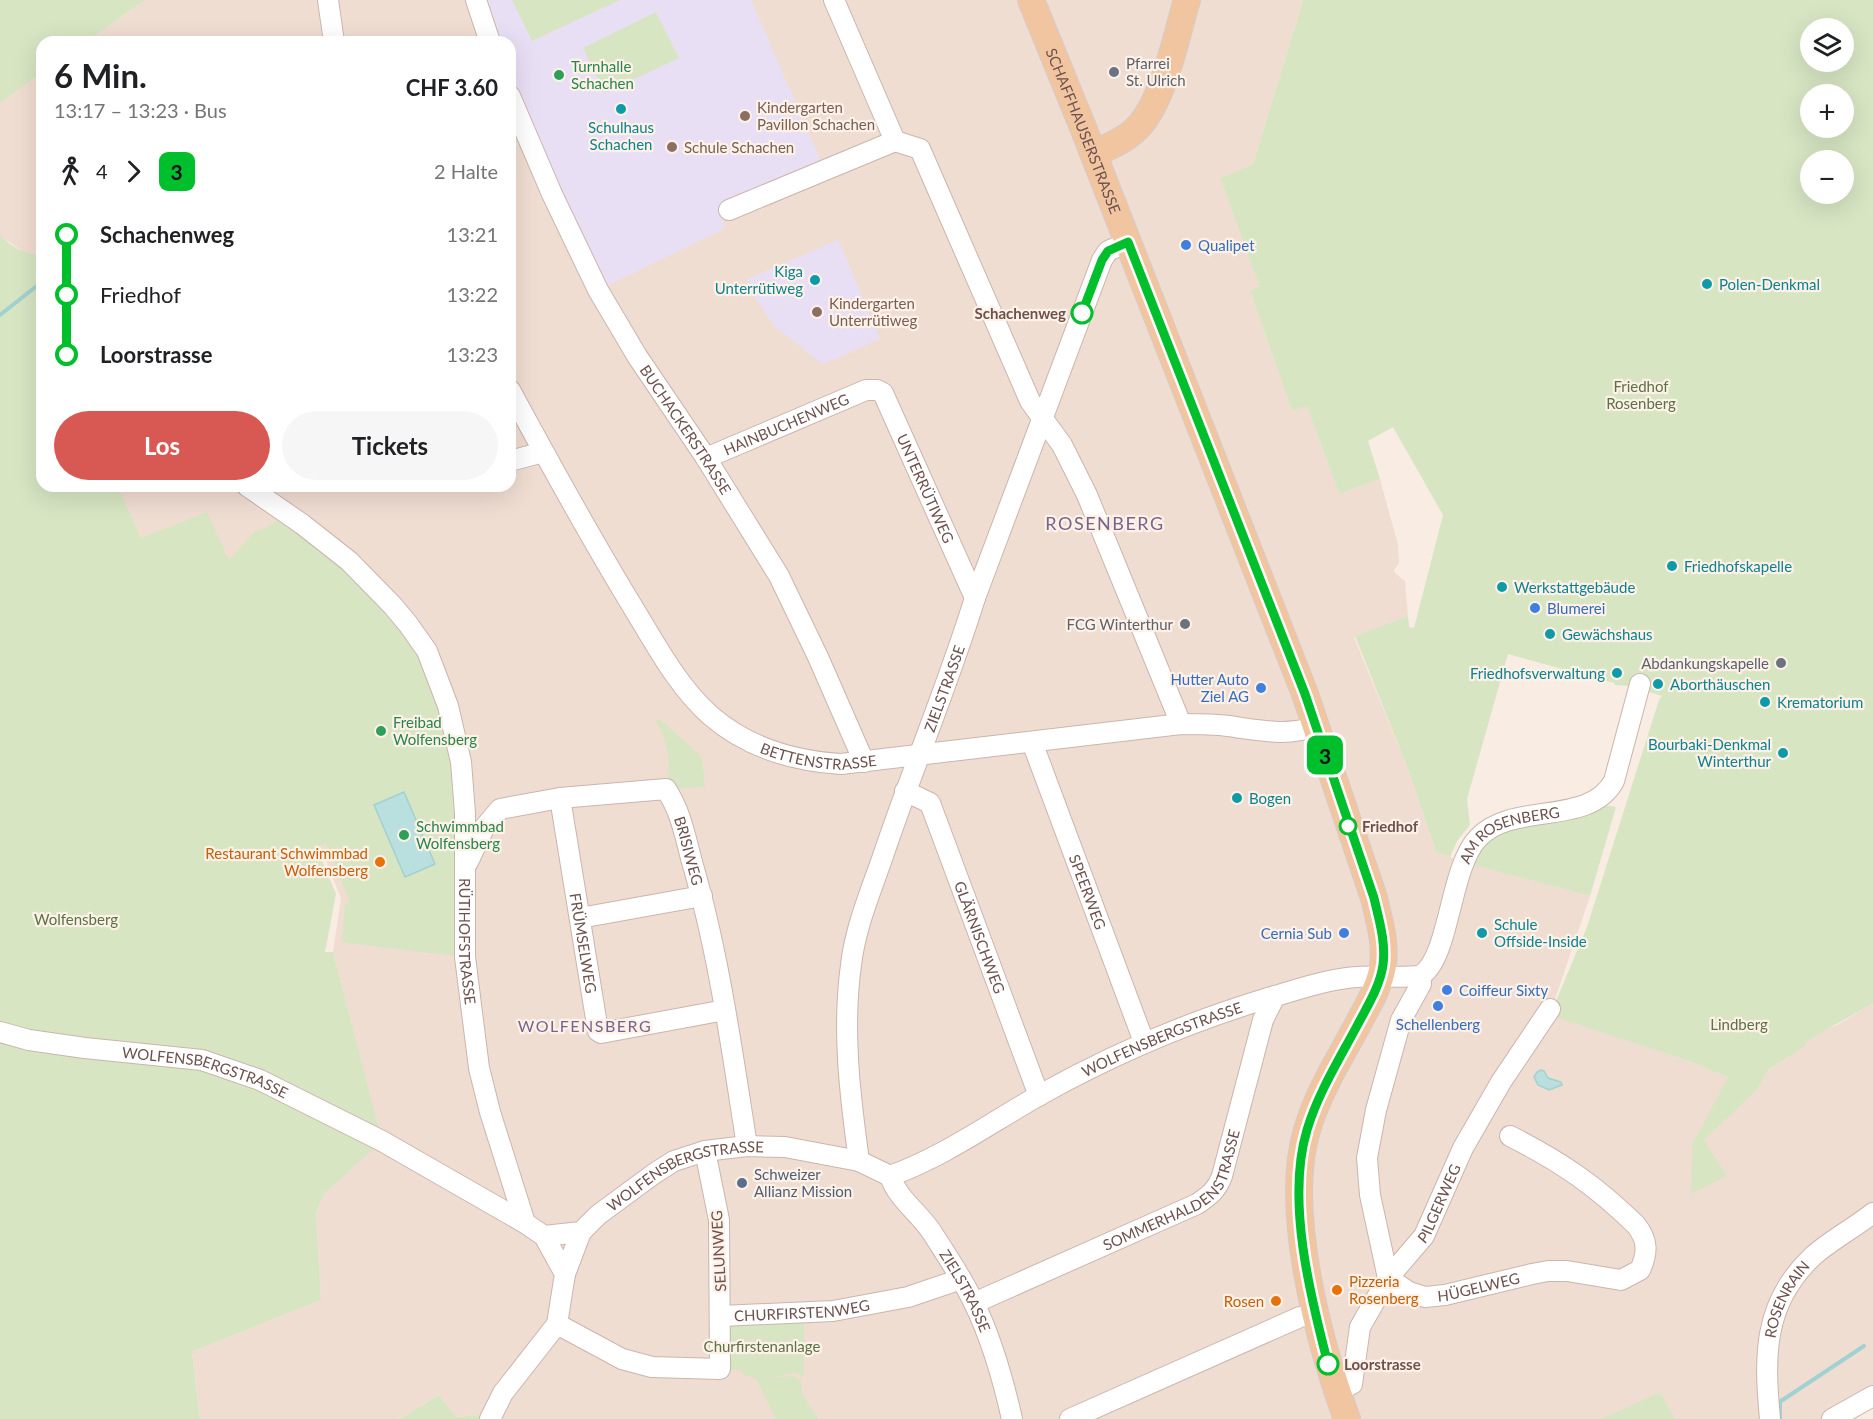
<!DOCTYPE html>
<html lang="de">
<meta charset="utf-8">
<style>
:root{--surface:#fff;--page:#f6f6f6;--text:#202124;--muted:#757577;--accent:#d85853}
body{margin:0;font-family:Lato,sans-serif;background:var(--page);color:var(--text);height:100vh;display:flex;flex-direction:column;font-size:22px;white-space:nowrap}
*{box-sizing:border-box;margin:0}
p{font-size:20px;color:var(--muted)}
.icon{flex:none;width:33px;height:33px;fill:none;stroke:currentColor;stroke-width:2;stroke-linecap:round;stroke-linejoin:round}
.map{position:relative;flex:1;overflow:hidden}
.drawer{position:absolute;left:36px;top:36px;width:480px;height:456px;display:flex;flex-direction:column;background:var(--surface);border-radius:18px;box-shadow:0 6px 24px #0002}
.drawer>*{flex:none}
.badge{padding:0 12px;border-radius:9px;font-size:21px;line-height:39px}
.fabs{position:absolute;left:1800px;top:18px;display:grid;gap:12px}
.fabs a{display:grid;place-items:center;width:54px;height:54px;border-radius:50%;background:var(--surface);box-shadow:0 6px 24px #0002;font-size:30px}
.map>.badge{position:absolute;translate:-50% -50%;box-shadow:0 0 0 3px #fff}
.legs{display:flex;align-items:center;gap:9px;height:66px;padding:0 18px;font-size:20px}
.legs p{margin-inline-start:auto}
.overview{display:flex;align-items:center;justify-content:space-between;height:102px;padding:0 18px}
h1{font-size:33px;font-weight:700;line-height:45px}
.cta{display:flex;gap:12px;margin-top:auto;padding:12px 18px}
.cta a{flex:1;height:69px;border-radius:36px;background:var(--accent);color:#fff;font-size:24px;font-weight:700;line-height:69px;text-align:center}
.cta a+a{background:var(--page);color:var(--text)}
ul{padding:0 18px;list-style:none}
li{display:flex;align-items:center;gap:21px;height:60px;font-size:22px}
li i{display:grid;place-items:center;width:9px;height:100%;margin:0 8px;background:currentColor}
li i::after{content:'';width:15px;height:15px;margin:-8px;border:4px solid;border-radius:50%;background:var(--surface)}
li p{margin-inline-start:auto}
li:first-child i{background:linear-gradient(#0000 50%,currentColor 0)}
li:last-child i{background:linear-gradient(currentColor 50%,#0000 0)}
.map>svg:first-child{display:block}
.residential{fill:#f0ddd2}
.education{fill:#e9dff5}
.green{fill:#d7e5c3;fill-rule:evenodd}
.water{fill:#b9e0df;stroke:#a1d1d0;stroke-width:1.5}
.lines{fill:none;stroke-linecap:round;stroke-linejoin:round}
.stream{stroke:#a1d1d0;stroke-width:4}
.minor-casing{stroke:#cbb5ad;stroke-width:22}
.major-casing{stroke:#d4cbc9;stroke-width:28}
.minor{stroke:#fff;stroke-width:20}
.major{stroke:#f2c5a1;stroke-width:26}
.line-1-casing{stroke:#fff;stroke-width:14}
.line-1{stroke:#00bf2c;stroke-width:9}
.worship-dot{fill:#6b7280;stroke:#fdf1e8;stroke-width:2}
.leisure-dot{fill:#2e9e5b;stroke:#fdf1e8;stroke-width:2}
.culture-dot{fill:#0f9aa8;stroke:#fdf1e8;stroke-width:2}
.education-dot{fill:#8d6e63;stroke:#fdf1e8;stroke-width:2}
.shop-dot{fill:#3f7fe0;stroke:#fdf1e8;stroke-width:2}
.stop-1-dot{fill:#fff;stroke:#00bf2c;stroke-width:3}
.food-dot{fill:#e8710a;stroke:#fdf1e8;stroke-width:2}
.service-dot{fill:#5c6f8a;stroke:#fdf1e8;stroke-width:2}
.labels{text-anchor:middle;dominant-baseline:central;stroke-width:4.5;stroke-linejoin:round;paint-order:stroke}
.worship-label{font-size:15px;fill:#5b616d;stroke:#fdf1e8;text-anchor:end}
.leisure-label{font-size:15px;fill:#27864d;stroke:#fdf1e8;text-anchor:start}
.education-label{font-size:15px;fill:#785e54;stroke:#fdf1e8;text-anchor:start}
.culture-label{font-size:15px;fill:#0d838f;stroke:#fdf1e8;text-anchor:start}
.street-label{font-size:15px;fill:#6e514c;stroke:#fdf1e8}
.shop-label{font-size:15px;fill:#366cbe;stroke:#fdf1e8;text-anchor:start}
.stop-label{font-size:15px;font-weight:bold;fill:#6e514c;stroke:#fdf1e8;text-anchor:start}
.park-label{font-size:15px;fill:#5b7345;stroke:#fdf1e8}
.food-label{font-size:15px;fill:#c56008;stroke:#fdf1e8;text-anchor:end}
.service-label{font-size:15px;fill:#4e5e75;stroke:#fdf1e8;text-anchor:start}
.neighbourhood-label{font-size:16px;letter-spacing:1.5px;fill:#77648b;stroke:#fdf1e8}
.quarter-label{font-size:18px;letter-spacing:1.5px;fill:#77648b;stroke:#fdf1e8}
</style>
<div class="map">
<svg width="1873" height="1419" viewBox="0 0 1873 1419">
<rect width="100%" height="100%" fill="#f9ece2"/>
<path class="residential" d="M 145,0 L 1303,0 L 1253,164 L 1220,178 L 1259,286 L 1250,291 L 1292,411 L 1307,405 L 1339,494 L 1380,479 L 1398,545 L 1399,563 L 1394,570 L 1396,574 L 1405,581 L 1408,616 L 1354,637 L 1409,772 L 1436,852 L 1463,862 L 1590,896 L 1550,1014 L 1689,1061 L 1729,1077 L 1692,1144 L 1703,1140 L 1757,1090 L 1769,1069 L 1806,1046 L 1804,1043 L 1824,1030 L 1837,1025 L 1873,1003 L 1873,1396 L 1832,1419 L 490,1419 L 491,1414 L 455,1417 L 439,1395 L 399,1419 L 200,1419 L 192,1352 L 321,1300 L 316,1215 L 324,1194 L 381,1140 L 333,952 L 341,898 L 320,846 L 345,835 L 141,538 L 124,499 L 116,486 L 510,486 L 510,42 L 86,42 Z
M 42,73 L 42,256 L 24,252 L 3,238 L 0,234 L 0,103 Z"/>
<path class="education" d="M 476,0 L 751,0 L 821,162 L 729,210 L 723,218 L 724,229 L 598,290 L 510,96 L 510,42 L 490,42 Z
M 838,240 L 880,339 L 823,364 L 775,327 L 750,290 L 746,280 Z"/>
<path class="green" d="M 0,0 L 145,0 L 86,42 L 42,42 L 42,73 L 0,103 Z
M 512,0 L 620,0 L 532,41 Z
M 1303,0 L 1873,0 L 1873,1003 C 1850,1017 1827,1028 1805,1043 L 1806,1046 L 1769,1069 L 1757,1090 L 1704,1140 L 1727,1176 L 1691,1194 L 1692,1144 L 1728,1077 L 1689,1061 L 1550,1015 L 1587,927 L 1659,700 L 1662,696 L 1629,686 L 1615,685 L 1614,683 L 1508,654 L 1467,799 L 1470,825 L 1457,841 L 1450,857 L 1436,852 L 1409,772 L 1355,636 L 1408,616 L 1409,627 L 1414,628 L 1443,515 L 1393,427 L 1368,441 L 1380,479 L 1339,494 L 1307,406 L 1292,411 L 1250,291 L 1259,286 L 1220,178 L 1253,164 ZM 1810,28 L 1844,28 L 1844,62 L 1810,62 ZM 1810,94 L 1844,94 L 1844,128 L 1810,128 ZM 1810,160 L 1844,160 L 1844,194 L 1810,194 Z
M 656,12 L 679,58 L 605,93 L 583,48 Z
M 0,234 C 10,248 26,253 42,256 L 42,486 L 116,486 L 124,499 L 141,538 L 207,512 L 229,560 L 255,531 C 267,530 275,519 289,515 L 393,606 L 448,706 L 465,957 L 346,943 L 342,941 L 345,905 L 350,902 L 326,844 L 320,846 L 319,853 L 336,894 L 325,952 L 333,952 L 382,1141 L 324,1194 L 316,1214 L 321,1300 L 192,1352 L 200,1419 L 0,1419 Z
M 661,720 L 702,757 L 705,787 L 666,789 C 671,767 669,740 655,721 Z
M 1603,805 L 1616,807 L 1590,896 L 1470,864 L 1495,831 Z
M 721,1316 L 804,1316 L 804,1376 L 796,1373 L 767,1378 L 794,1376 L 801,1381 L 802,1393 L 818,1419 L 776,1419 L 756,1379 L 744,1375 L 740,1370 L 720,1369 Z
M 1660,1392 L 1675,1419 L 1601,1419 Z
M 439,1395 L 456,1417 L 491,1414 L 490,1419 L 399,1419 Z"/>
<path class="water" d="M 404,792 L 435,864 L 405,877 L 374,805 Z
M 1541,1070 L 1544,1071 L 1548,1078 L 1561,1082 L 1562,1085 L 1549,1090 L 1538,1085 L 1534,1077 L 1537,1072 Z"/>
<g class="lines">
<path class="stream" d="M 0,315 L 38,285
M 1778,1403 L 1864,1346
M 1780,1403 L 1780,1419"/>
<g class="minor-casing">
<g id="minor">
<path d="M 328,0 L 334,42"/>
<path d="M 476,0 L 490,42"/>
<path d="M 834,0 L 895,141 L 920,149 L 1030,401 L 1062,445 L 1087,495 L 1181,724"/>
<path id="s1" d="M 510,96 L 552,194 L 598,290 L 637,356 L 706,458 L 779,576 L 818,657 L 864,762"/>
<path d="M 729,210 L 895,141"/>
<path id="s2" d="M 510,390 C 550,464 590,537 634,609 C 656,645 678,687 711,716 C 748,748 793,761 841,764 L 1181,724 C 1197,724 1213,724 1228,726 C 1259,730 1287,737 1316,726"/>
<path id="s3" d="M 706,458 L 866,390 L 877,390 L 883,393 L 975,598"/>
<path d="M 510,461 L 543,452"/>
<path id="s4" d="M 247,486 L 302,524 L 349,561 L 393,606 L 408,624 L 427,651 L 448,706 L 461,762 L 465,813 L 465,957 L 479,1068 L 490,1112 L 525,1223"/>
<path id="s5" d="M 1032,742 L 1144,1042"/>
<path id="s6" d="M 905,791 L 930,803 L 1039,1096"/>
<path id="s7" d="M 560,798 L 598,1031 L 601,1033 L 725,1010"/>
<path id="s8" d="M 468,862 L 484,828 L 500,809 L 560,798 L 666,789 C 681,812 685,836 692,862 C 719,954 732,1051 747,1146"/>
<path d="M 580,918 L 702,896"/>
<path id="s9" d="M 1420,976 L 1421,984 L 1401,1020 L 1376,1110 L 1367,1158 L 1370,1195 L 1388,1278 L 1409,1292 L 1425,1297 L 1445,1295 L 1532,1274 L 1548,1271 L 1567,1271 L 1621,1280 L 1640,1270 C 1648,1253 1648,1240 1636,1225 C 1595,1185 1561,1162 1510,1136"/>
<path id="s10" d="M 0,1032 L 29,1040 L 85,1048 L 202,1060 L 260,1080 L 382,1141 L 525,1223 L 544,1236 L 581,1232 L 598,1215 L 655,1173 L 674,1161 L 705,1151 L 747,1146 L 785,1147 L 859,1161 L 890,1176 C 943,1157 989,1124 1038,1096 C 1111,1055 1188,1022 1268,998 C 1294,991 1320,981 1347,978 C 1371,975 1396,978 1420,976 C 1450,959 1449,869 1478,838 C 1512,801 1589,827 1614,781 L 1640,684"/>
<path id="s11" d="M 859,1161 C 850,1096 842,1030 851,965 C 855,928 871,891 883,856 C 912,770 948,685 975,598 L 1102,260 L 1108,251 L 1128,242"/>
<path id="s12" d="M 890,1176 C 898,1200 920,1213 933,1234 C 947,1256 962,1278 973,1301 C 992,1339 1003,1379 1012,1419"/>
<path d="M 565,1274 L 581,1232"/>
<path id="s13" d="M 974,1303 L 1197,1204 C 1209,1196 1217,1190 1222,1176 L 1263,1020 L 1275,996"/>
<path id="s14" d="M 721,1316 L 833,1311 L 908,1297 L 961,1279"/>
<path d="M 557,1324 L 622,1359 L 652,1367 L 720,1369 L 719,1220 L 705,1151"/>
<path id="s15" d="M 1337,1391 L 1352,1384 L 1360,1327 L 1388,1278 L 1424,1236 L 1463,1148 L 1501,1082 L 1550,1009"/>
<path d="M 490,1419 L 503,1393 L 557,1324 L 565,1274 L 544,1236"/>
<path d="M 1070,1419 L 1300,1317 L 1315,1314"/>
<path id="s16" d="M 1770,1419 C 1764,1356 1763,1303 1813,1256 C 1831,1240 1854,1228 1873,1213"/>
<path d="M 1832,1419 L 1873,1396"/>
</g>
</g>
<g class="major-casing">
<g id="major">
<path id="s17" d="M 1031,0 L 1082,125 L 1305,694 L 1374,898 C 1379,920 1386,942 1383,965 C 1380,986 1368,1005 1358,1024 C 1340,1058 1318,1092 1307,1130 C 1283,1210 1319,1342 1347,1419"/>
<path d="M 1094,154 C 1110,146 1128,139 1140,125 C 1165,96 1176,36 1187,0"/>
</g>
</g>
<use href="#minor" class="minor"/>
<use href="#major" class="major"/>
</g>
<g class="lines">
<g class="line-1-casing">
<path id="line-1" d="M 1082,313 L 1102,260 L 1108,251 L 1128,242 L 1305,694 L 1374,898 C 1379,920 1386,942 1383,965 C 1380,986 1368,1005 1358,1024 C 1340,1058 1318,1093 1307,1130 C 1286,1199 1310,1295 1328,1364"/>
</g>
<use href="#line-1" class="line-1"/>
</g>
<g class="worship-dot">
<circle cx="1114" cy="72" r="6"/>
<circle cx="1185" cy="624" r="6"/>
<circle cx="1781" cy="663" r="6"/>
</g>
<g class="leisure-dot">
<circle cx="559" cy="75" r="6"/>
<circle cx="381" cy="731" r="6"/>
<circle cx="404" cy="835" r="6"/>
</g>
<g class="culture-dot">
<circle cx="621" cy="109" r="6"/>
<circle cx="815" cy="280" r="6"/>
<circle cx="1707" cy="284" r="6"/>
<circle cx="1672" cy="566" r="6"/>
<circle cx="1502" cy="587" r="6"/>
<circle cx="1550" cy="634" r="6"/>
<circle cx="1617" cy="673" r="6"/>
<circle cx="1658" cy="684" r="6"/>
<circle cx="1765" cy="702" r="6"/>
<circle cx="1783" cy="753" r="6"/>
<circle cx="1237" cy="798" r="6"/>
<circle cx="1482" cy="933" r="6"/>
</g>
<g class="education-dot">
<circle cx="745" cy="116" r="6"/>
<circle cx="672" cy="147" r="6"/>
<circle cx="817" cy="312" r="6"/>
</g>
<g class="shop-dot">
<circle cx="1186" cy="245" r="6"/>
<circle cx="1535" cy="608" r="6"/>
<circle cx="1261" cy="688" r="6"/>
<circle cx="1344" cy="933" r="6"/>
<circle cx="1447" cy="990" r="6"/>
<circle cx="1438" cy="1006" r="6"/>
</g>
<g class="stop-1-dot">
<circle cx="1082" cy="313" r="10"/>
<circle cx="1348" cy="826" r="8"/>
<circle cx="1328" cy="1364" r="10"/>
</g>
<g class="food-dot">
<circle cx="380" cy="862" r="6"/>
<circle cx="1337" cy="1290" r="6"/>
<circle cx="1276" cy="1301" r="6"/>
</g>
<circle class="service-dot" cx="742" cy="1183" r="6"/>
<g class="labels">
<g class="worship-label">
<text x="1126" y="63" text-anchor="start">Pfarrei<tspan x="1126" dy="17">St. Ulrich</tspan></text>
<text x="1173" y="624">FCG Winterthur</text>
<text x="1769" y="663">Abdankungskapelle</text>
</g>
<g class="leisure-label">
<text x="571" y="66">Turnhalle<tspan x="571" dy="17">Schachen</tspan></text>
<text x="393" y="722">Freibad<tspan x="393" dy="17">Wolfensberg</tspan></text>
<text x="416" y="826">Schwimmbad<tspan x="416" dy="17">Wolfensberg</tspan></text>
</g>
<g class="education-label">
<text x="757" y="107">Kindergarten<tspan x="757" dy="17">Pavillon Schachen</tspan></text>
<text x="684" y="147">Schule Schachen</text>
<text x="829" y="303">Kindergarten<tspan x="829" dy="17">Unterrütiweg</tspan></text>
</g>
<g class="culture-label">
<text x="621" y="127" text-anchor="middle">Schulhaus<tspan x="621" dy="17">Schachen</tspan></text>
<text x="803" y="271" text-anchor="end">Kiga<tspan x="803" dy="17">Unterrütiweg</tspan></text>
<text x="1719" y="284">Polen-Denkmal</text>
<text x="1684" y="566">Friedhofskapelle</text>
<text x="1514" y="587">Werkstattgebäude</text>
<text x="1562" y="634">Gewächshaus</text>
<text x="1605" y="673" text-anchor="end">Friedhofsverwaltung</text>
<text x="1670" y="684">Aborthäuschen</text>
<text x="1777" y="702">Krematorium</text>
<text x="1771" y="744" text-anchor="end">Bourbaki-Denkmal<tspan x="1771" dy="17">Winterthur</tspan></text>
<text x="1249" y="798">Bogen</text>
<text x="1494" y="924">Schule<tspan x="1494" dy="17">Offside-Inside</tspan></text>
</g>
<g class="street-label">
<text stroke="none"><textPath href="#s17" startOffset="141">SCHAFFHAUSERSTRASSE</textPath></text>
<text stroke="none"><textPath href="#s3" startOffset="87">HAINBUCHENWEG</textPath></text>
<text stroke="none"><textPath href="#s1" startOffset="378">BUCHACKERSTRASSE</textPath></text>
<text stroke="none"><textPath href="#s3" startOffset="296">UNTERRÜTIWEG</textPath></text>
<text stroke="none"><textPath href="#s11" startOffset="489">ZIELSTRASSE</textPath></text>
<text stroke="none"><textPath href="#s2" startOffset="502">BETTENSTRASSE</textPath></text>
<text stroke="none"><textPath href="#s10" startOffset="1722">AM ROSENBERG</textPath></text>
<text stroke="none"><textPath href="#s8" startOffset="296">BRISIWEG</textPath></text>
<text stroke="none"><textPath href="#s5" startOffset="160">SPEERWEG</textPath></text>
<text stroke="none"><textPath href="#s6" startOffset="171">GLÄRNISCHWEG</textPath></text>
<text stroke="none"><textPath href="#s4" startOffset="542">RÜTIHOFSTRASSE</textPath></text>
<text stroke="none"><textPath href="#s7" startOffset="147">FRÜMSELWEG</textPath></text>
<text stroke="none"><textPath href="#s10" startOffset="1272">WOLFENSBERGSTRASSE</textPath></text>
<text stroke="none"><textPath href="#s10" startOffset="210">WOLFENSBERGSTRASSE</textPath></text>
<text stroke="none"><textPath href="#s10" startOffset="750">WOLFENSBERGSTRASSE</textPath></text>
<text stroke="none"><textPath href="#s13" startOffset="236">SOMMERHALDENSTRASSE</textPath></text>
<text stroke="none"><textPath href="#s15" startOffset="222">PILGERWEG</textPath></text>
<text transform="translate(718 1251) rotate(-93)">SELUNWEG</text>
<text stroke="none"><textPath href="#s9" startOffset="410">HÜGELWEG</textPath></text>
<text stroke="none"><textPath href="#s12" startOffset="138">ZIELSTRASSE</textPath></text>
<text stroke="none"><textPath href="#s16" startOffset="124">ROSENRAIN</textPath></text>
<text stroke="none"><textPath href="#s14" startOffset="81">CHURFIRSTENWEG</textPath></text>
</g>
<g class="shop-label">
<text x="1198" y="245">Qualipet</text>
<text x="1547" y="608">Blumerei</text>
<text x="1249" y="679" text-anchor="end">Hutter Auto<tspan x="1249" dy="17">Ziel AG</tspan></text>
<text x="1332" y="933" text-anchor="end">Cernia Sub</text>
<text x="1459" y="990">Coiffeur Sixty</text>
<text x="1438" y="1024" text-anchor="middle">Schellenberg</text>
</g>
<g class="stop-label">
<text x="1066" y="313" text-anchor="end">Schachenweg</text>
<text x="1362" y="826">Friedhof</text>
<text x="1344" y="1364">Loorstrasse</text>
</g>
<g class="park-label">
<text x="1641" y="386">Friedhof<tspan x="1641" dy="17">Rosenberg</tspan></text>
<text x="76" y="919">Wolfensberg</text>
<text x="1739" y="1024">Lindberg</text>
<text x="762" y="1346">Churfirstenanlage</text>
</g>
<g class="food-label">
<text x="368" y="853">Restaurant Schwimmbad<tspan x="368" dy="17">Wolfensberg</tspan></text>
<text x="1349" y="1281" text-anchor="start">Pizzeria<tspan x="1349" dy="17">Rosenberg</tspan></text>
<text x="1264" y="1301">Rosen</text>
</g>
<g class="service-label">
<text x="754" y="1174">Schweizer<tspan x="754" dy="17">Allianz Mission</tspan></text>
</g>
<g class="neighbourhood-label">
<text x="585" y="1025">WOLFENSBERG</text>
</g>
<g class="quarter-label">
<text x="1105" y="523">ROSENBERG</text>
</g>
</g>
</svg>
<div class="fabs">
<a><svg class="icon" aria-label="layers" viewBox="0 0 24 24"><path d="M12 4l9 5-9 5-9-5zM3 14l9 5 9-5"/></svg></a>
<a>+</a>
<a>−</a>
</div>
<b class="badge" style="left:1325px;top:755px;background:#00bf2c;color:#111">3</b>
<section class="drawer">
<div class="overview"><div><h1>6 Min.</h1><p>13:17 – 13:23 · Bus</p></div><b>CHF 3.60</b></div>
<div class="legs"><svg class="icon" aria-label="walk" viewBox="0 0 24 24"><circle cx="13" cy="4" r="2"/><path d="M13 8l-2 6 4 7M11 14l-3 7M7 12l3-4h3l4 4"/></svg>4<svg class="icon" aria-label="forward" viewBox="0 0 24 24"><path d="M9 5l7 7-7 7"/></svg><b class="badge" style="background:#00bf2c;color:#111">3</b><p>2 Halte</p></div>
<ul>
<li><i style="color:#00bf2c"></i><b>Schachenweg</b><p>13:21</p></li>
<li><i style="color:#00bf2c"></i><span>Friedhof</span><p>13:22</p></li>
<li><i style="color:#00bf2c"></i><b>Loorstrasse</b><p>13:23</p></li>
</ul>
<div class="cta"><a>Los</a><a>Tickets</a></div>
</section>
</div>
